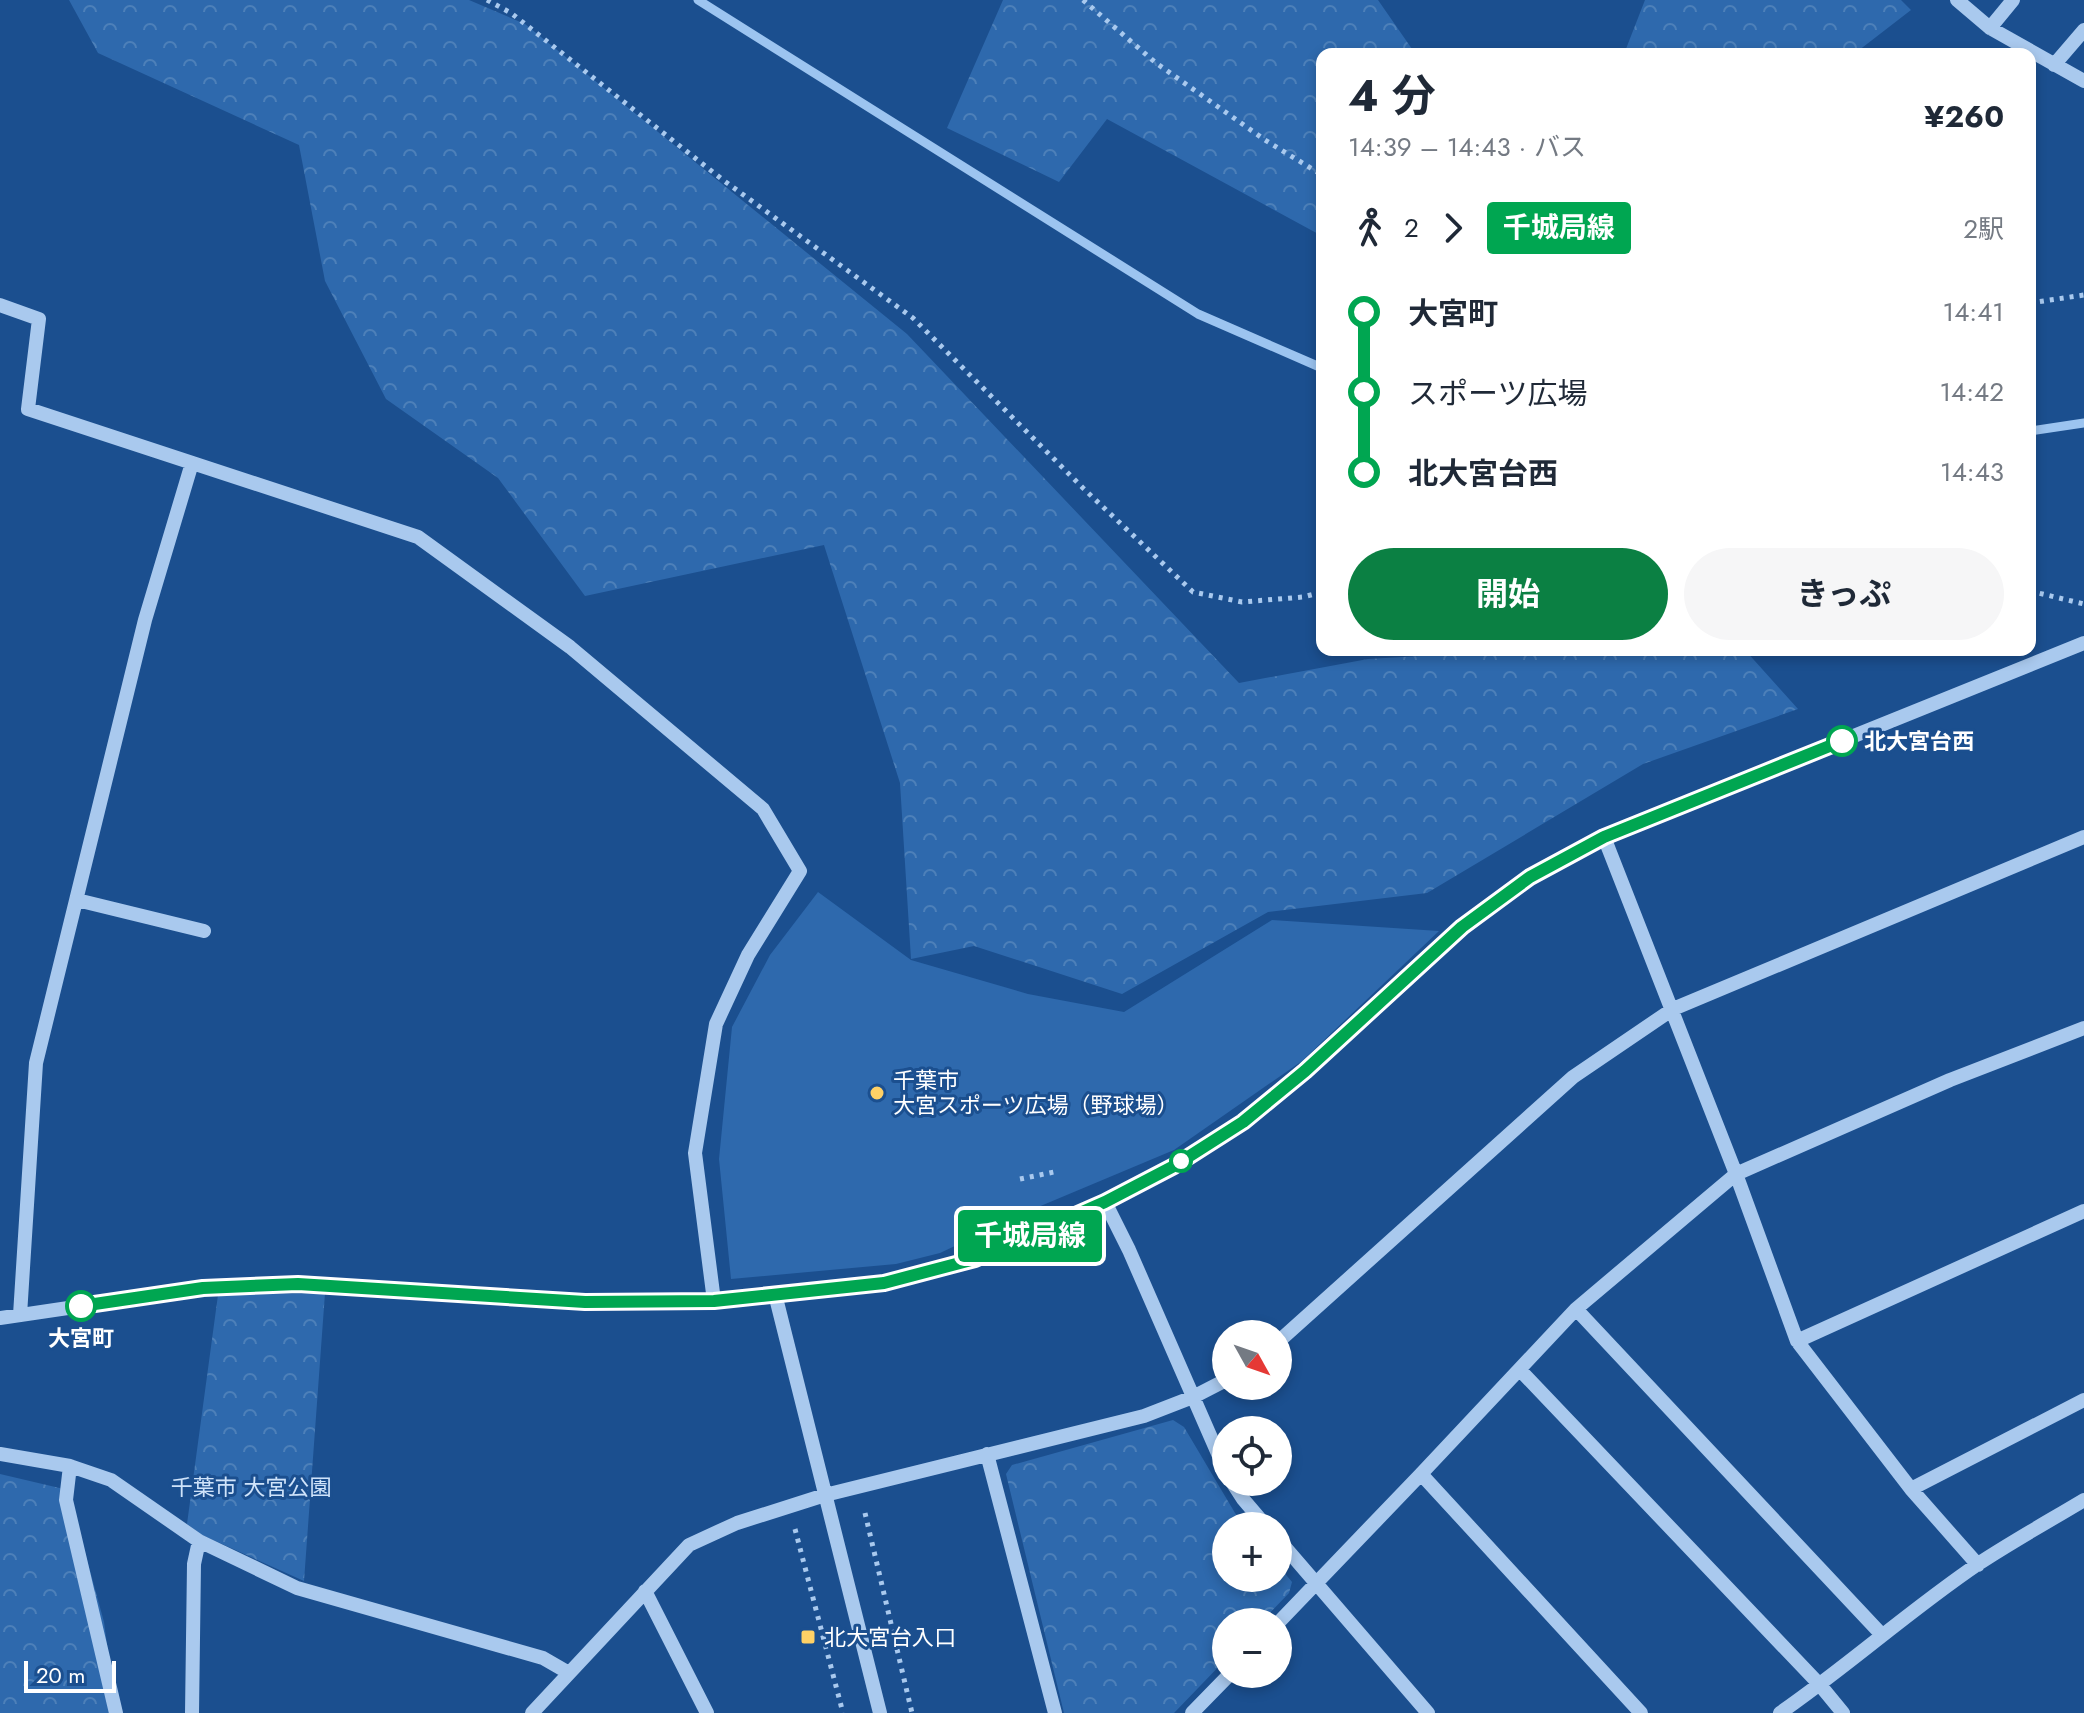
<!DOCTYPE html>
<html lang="ja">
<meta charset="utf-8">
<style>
:root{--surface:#fff;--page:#f6f6f7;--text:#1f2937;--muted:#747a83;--accent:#0b8043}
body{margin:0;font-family:Jost,"Noto Sans JP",sans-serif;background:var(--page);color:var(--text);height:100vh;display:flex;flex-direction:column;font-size:30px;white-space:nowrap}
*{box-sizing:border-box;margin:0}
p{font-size:26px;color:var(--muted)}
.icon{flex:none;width:44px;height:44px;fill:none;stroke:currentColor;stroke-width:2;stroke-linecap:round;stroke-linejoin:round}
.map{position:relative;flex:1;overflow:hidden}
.details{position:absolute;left:1316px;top:48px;width:720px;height:608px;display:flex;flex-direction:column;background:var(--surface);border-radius:16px;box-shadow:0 4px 12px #0003}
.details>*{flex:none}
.badge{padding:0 16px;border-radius:6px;font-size:28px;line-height:52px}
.needle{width:52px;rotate:130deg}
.buttons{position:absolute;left:1212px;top:1320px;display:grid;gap:16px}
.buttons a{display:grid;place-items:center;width:80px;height:80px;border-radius:50%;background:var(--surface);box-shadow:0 4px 12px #0003;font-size:40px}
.scale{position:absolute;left:24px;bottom:20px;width:92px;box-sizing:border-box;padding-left:8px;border:4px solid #fff;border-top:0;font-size:22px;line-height:28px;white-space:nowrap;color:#fff;-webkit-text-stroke:6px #1b4f8f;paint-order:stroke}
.map>.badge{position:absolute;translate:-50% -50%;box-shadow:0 0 0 4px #fff}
.legs{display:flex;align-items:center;gap:12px;height:88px;padding:0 32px;font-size:26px}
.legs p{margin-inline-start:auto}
.overview{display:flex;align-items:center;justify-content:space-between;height:136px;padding:0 32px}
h1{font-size:44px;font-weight:700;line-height:60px}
.action{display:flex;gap:16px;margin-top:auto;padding:16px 32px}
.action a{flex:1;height:92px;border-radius:48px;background:var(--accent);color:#fff;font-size:32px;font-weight:700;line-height:92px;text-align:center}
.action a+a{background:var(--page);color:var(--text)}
ul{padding:0 32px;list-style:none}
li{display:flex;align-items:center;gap:28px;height:80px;font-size:30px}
li i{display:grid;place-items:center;width:12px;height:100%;margin:0 10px;background:currentColor}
li i::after{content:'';width:20px;height:20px;margin:-10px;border:6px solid;border-radius:50%;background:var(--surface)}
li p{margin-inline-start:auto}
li:first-child i{background:linear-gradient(#0000 50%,currentColor 0)}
li:last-child i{background:linear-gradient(currentColor 50%,#0000 0)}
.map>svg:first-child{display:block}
.forest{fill:url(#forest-crowns)}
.pitch{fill:#2e69ad}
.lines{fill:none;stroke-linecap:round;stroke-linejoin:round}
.stream{stroke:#9cc4f0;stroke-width:9}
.path{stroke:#a9c9ee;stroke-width:5;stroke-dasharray:4 6;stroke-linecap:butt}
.minor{stroke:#a9c9ee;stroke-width:14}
.line-1-casing{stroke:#fff;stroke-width:18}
.line-1{stroke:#00a651;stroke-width:12}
.stop-1-dot{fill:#fff;stroke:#00a651;stroke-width:4}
.poi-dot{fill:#ffd166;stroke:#1b4f8f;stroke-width:3}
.labels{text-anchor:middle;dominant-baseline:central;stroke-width:6;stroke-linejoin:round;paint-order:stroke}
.stop-label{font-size:22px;font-weight:bold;fill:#fff;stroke:#1b4f8f;text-anchor:start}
.poi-label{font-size:22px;fill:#fff;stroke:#1b4f8f;text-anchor:start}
.park-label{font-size:22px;fill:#cfe3fa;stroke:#1b4f8f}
</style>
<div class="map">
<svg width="2084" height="1713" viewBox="0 0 2084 1713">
<defs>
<pattern id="forest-crowns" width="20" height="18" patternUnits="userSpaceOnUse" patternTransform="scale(2)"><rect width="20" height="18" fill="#2e69ad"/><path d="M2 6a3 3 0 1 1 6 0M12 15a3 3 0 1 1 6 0" fill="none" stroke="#4d80b9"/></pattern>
</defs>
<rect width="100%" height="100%" fill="#1b4f8f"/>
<path class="forest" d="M 69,0 L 469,0 L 525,24 L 907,334 L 1239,683 L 1368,659 L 1524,650 L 1745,650 L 1798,709 L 1643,764 L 1427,893 L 1268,912 L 1122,994 L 974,946 L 911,959 L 900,783 L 824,545 L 585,596 L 498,478 L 386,399 L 325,281 L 299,145 L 98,53 Z
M 1003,0 L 1378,0 L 1412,49 L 1422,54 L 1322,54 L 1322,236 L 1107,119 L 1059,182 L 947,128 Z
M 1645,0 L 1901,0 L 1911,10 L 1854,54 L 1624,54 Z
M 325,1293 L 304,1581 L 202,1535 L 187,1524 L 218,1295 Z
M 1173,1420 L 1184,1427 L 1235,1513 L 1246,1526 L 1226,1526 L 1226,1578 L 1278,1578 L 1278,1565 L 1292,1582 L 1289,1593 L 1261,1622 L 1226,1622 L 1226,1659 L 1174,1713 L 1064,1713 L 1006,1474 L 1012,1465 Z
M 0,1474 L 68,1490 L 104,1622 L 116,1713 L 0,1713 Z"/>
<path class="pitch" d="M 818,892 L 911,960 L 1028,994 L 1124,1012 L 1272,920 L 1439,931 L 1302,1061 L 1174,1150 L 1031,1210 L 940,1253 L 896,1264 L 731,1279 L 719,1159 L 732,1027 L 770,955 Z"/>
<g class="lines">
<path class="stream" d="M 698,0 L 1198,314 L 1322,368
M 2030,431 L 2084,423"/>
<path class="path" d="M 487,0 L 511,13 L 723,180 L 913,318 L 1083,488 L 1193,592 L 1242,602 L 1303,597 L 1322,592
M 1083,0 L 1156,63 L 1265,140 L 1322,175
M 2030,303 L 2084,295
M 2030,591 L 2084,604
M 1020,1179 L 1054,1172
M 865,1513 L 912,1713
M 795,1529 L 843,1713"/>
<path class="minor" d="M 1957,0 L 1990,28 L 2084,81
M 1990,28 L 2013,0
M 2054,65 L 2084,30
M 0,305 L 39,319 L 28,409 L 418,537 L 570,647 L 763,809 L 800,871 L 748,955 L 716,1024 L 695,1153 L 714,1301
M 1604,837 L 1736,1174 L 1797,1341 L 1911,1489 L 1978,1565
M 77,900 L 204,931
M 1105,1202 L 1129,1250 L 1226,1472
M 775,1294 L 880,1713
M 1576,1309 L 1882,1635
M 20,1315 L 36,1063 L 145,620 L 192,463
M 0,1318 L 203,1288 L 298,1284 L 585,1302 L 714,1301 L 884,1283 L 975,1259 L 1105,1202 L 1174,1166 L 1243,1122 L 1305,1071 L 1462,927 L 1530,877 L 1604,837 L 2084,643
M 1797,1341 L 2084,1211
M 1278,1342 L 1573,1077 L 1673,1009 L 2084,837
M 1520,1370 L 1820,1685 L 1843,1713
M 0,1454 L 70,1466 L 111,1480 L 199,1541 L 297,1588 L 543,1658 L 569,1673
M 987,1454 L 1055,1713
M 70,1466 L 66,1500 L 116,1713
M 1421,1474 L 1641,1713
M 1232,1482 L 1243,1499 L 1266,1526
M 1911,1489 L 2084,1400
M 1278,1539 L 1428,1713
M 645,1591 L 707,1713
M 1278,1623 L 1421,1474 L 1576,1309 L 1736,1174 L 1950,1080 L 2084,1028
M 192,1713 L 194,1564 L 199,1541
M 532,1713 L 689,1545 L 737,1523 L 825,1495 L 1144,1416 L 1193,1397 L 1226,1380
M 1192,1713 L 1230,1674
M 1780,1713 C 1848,1666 1910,1610 1978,1564 C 2013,1541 2049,1521 2084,1500"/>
</g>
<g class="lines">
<g class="line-1-casing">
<path id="line-1" d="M 81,1306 L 203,1288 L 298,1284 L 585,1302 L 714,1301 L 884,1283 L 975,1259 L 1105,1202 L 1174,1166 L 1243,1122 L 1305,1071 L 1462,927 L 1530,877 L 1604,837 L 1842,741"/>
</g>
<use href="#line-1" class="line-1"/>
</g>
<g class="stop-1-dot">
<circle cx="1842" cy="741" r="14"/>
<circle cx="1181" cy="1161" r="10"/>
<circle cx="81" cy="1306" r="14"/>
</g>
<g class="poi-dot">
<circle cx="877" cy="1093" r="8"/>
<rect x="800" y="1629" width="16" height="16" rx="4"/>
</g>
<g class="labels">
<g class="stop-label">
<text x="1864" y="741">北大宮台西</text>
<text x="81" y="1338" text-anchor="middle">大宮町</text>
</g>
<g class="poi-label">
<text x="893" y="1080">千葉市<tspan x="893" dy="25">大宮スポーツ広場（野球場）</tspan></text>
<text x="824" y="1637">北大宮台入口</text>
</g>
<g class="park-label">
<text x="251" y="1487">千葉市 大宮公園</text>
</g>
</g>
</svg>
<div class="buttons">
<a><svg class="needle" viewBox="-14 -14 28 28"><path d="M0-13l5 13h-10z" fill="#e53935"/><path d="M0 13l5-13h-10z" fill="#747a83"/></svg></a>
<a><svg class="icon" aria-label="locate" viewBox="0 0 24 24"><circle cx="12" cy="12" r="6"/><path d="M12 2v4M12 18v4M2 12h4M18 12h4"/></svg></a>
<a>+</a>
<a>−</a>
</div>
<div class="scale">20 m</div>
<b class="badge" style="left:1030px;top:1236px;background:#00a651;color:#fff">千城局線</b>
<section class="details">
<div class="overview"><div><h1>4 分</h1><p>14:39 – 14:43 · バス</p></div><b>¥260</b></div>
<div class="legs"><svg class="icon" aria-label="walk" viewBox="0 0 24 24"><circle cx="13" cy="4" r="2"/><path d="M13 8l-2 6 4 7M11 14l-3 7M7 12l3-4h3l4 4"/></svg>2<svg class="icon" aria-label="forward" viewBox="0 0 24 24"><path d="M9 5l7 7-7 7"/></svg><b class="badge" style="background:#00a651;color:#fff">千城局線</b><p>2駅</p></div>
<ul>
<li><i style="color:#00a651"></i><b>大宮町</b><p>14:41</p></li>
<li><i style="color:#00a651"></i><span>スポーツ広場</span><p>14:42</p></li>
<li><i style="color:#00a651"></i><b>北大宮台西</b><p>14:43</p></li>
</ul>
<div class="action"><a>開始</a><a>きっぷ</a></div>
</section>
</div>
